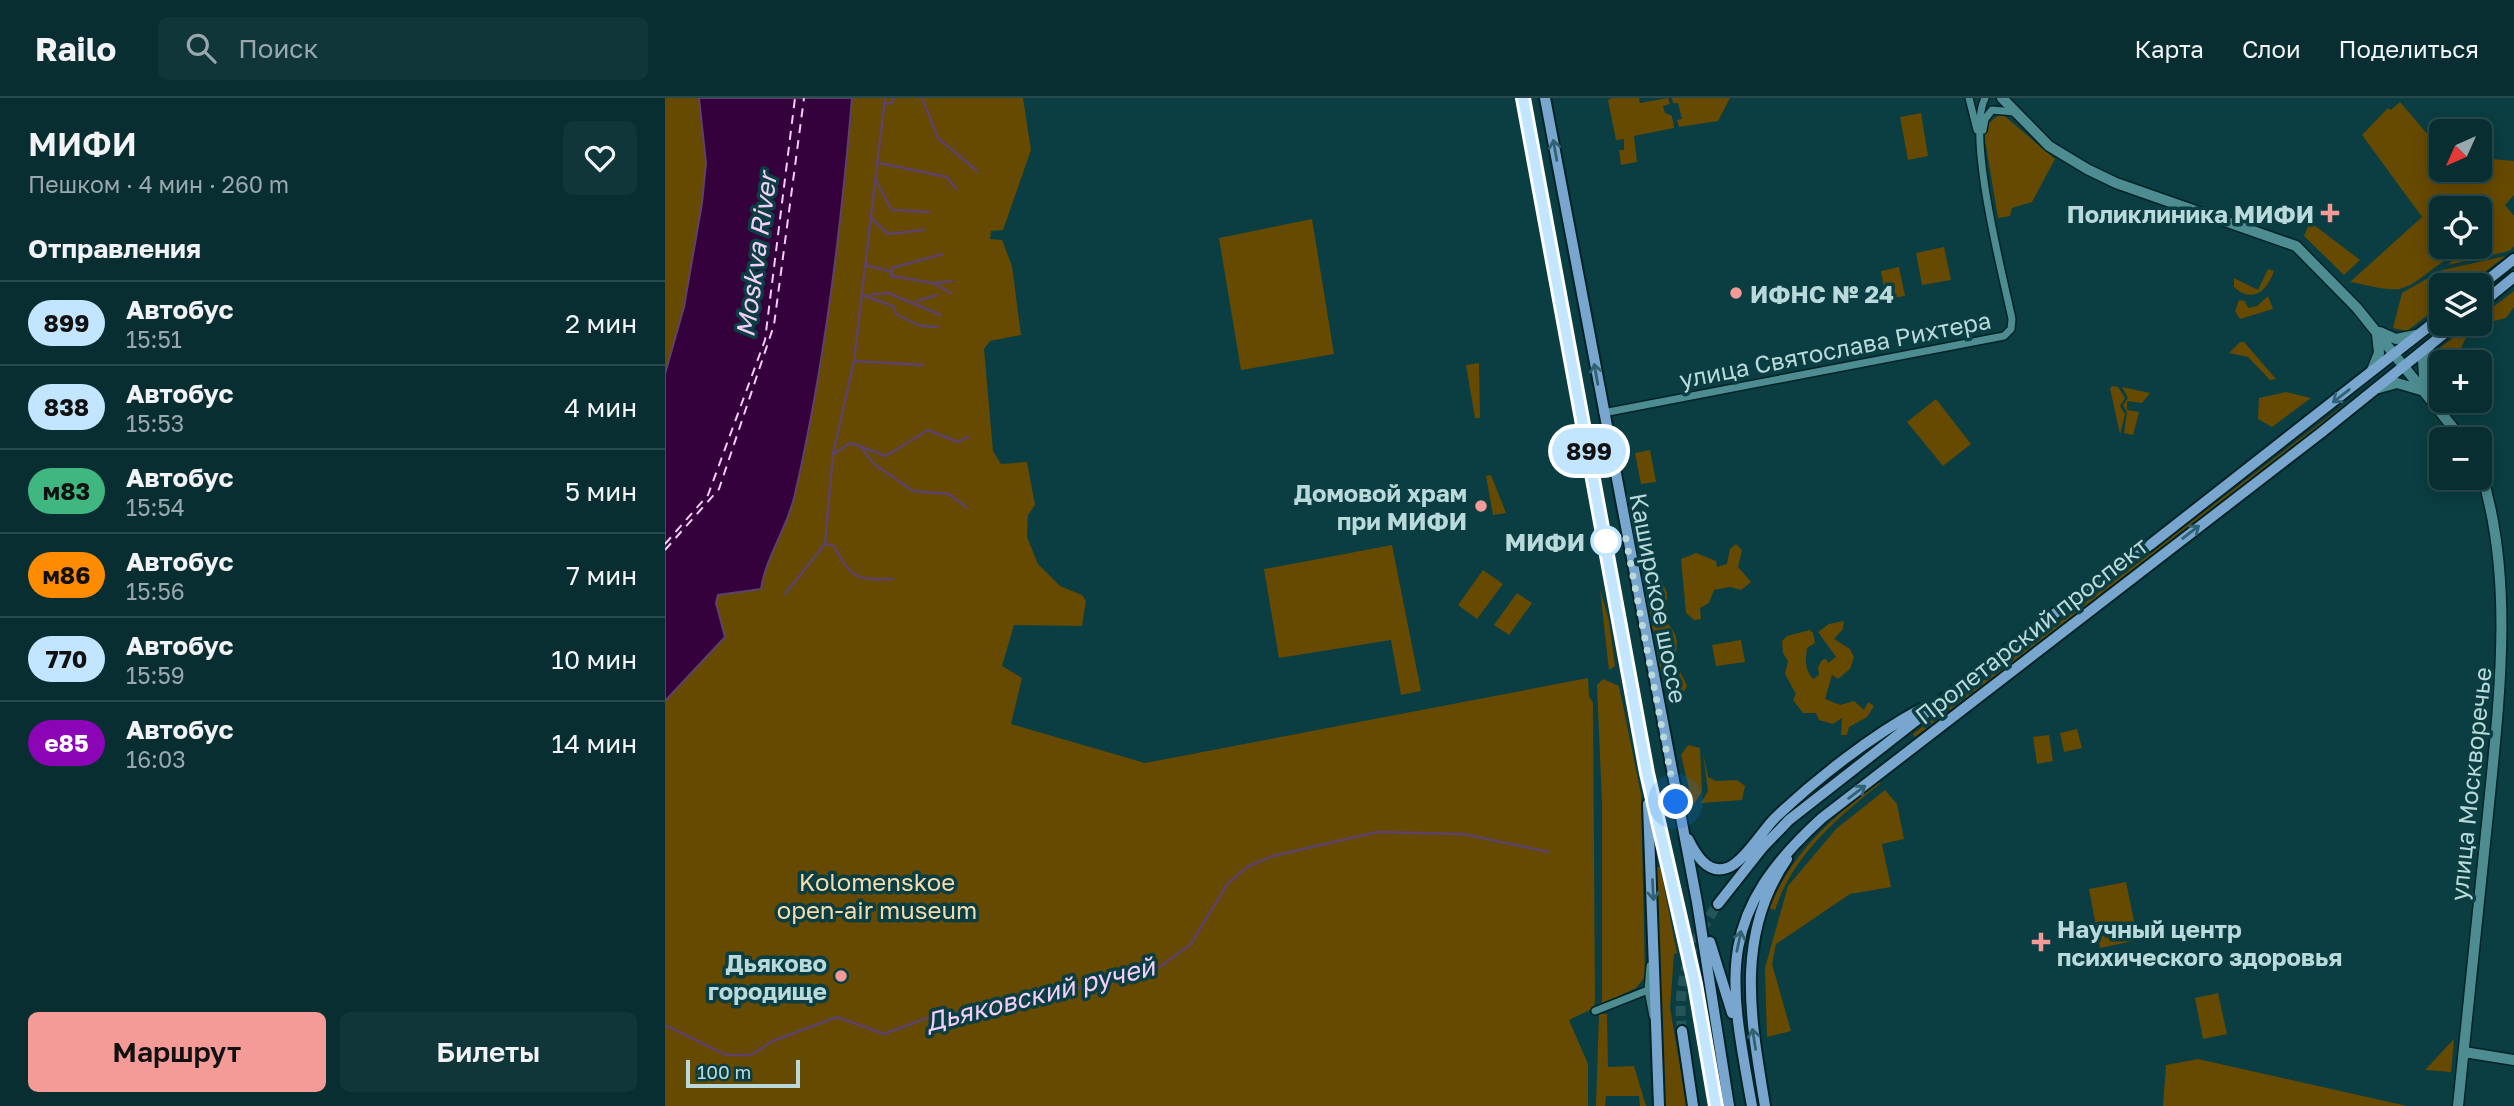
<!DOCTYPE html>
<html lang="ru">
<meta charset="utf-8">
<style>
:root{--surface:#082e32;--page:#11363a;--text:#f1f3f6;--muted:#98a8ac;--line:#294a4d;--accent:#f59b97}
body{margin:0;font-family:"Golos Text",sans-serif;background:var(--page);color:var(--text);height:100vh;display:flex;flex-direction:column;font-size:26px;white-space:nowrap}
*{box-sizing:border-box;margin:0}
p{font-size:23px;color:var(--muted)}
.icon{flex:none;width:38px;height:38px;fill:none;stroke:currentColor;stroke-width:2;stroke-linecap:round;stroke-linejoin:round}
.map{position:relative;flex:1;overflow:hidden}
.side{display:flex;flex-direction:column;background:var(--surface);width:665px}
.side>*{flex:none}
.badge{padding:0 14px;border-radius:23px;font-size:24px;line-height:46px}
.needle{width:46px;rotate:225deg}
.tools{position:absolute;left:1764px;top:21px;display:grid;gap:14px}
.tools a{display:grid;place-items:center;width:63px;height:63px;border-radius:10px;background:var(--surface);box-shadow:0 4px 18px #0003,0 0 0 2px var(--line);font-size:35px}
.scale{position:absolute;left:21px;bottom:18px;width:114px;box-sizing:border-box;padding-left:7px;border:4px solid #bad9db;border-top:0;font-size:19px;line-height:24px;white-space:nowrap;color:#bad9db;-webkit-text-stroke:5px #0a3e42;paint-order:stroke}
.you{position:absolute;width:35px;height:35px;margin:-18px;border:5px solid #fff;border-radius:50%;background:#1a73e8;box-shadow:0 0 0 10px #1a73e833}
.map>.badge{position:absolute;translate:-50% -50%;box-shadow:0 0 0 4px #fff}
h2{padding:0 28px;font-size:26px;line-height:63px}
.round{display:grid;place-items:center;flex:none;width:74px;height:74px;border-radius:10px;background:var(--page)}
.head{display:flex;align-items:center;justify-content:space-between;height:119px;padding:0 28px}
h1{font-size:33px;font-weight:600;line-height:52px}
.cta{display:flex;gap:14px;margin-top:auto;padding:14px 28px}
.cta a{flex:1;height:80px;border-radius:10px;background:var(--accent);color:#111;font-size:28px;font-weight:600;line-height:80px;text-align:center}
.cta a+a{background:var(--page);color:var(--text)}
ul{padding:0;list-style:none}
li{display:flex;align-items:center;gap:21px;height:84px;padding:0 28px;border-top:2px solid var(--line)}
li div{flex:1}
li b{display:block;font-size:26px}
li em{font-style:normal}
li .badge{min-width:77px;font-weight:700;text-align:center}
header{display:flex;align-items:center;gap:42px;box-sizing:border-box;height:98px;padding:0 35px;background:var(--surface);border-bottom:2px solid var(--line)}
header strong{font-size:33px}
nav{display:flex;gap:38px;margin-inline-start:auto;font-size:24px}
.search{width:490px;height:63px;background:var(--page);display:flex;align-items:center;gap:18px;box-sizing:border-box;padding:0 24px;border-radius:10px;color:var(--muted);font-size:26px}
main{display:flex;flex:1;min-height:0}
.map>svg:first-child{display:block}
.green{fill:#664a01;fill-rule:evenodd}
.water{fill:#35013c;stroke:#5d426c;stroke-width:2}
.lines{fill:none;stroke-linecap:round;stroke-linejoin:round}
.stream{stroke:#5d426c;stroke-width:2.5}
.ferry{stroke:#f3cef7;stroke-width:2;stroke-dasharray:9 7;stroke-linecap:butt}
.primary-tunnel{stroke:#245559;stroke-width:10;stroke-dasharray:10 5;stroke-linecap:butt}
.street-casing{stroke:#012326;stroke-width:10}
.secondary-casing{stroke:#012326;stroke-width:13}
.primary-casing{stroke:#012326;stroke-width:14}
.street{stroke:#4d8c91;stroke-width:7}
.secondary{stroke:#4d8c91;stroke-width:10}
.primary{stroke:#78a6ce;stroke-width:10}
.oneway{stroke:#306273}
.line-casing{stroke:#fff;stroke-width:16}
.line{stroke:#c2e6ff;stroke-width:10}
.walk{stroke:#bad9db;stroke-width:7;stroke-dasharray:0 12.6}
.poi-dot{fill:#f59b97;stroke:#0a3e42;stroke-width:2.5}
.stop-dot{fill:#fff;stroke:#c2e6ff;stroke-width:3.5}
.labels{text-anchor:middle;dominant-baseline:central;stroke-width:7;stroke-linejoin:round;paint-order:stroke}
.poi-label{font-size:24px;font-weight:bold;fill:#bad9db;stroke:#0a3e42;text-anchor:end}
.street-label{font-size:24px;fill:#bad9db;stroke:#0a3e42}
.stop-label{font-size:24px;font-weight:bold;fill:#bad9db;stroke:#0a3e42;text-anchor:end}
.park-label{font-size:24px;fill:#f6dcad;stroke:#0a3e42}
.water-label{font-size:26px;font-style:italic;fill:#f3cef7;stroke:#0a3e42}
</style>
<header>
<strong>Railo</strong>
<div class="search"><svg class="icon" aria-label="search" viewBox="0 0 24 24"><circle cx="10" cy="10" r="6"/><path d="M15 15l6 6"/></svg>Поиск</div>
<nav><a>Карта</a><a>Слои</a><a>Поделиться</a></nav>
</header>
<main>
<section class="side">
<div class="head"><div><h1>МИФИ</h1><p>Пешком · 4 мин · 260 m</p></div><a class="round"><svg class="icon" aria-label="heart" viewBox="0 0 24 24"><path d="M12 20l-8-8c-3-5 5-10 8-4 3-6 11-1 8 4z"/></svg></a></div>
<h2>Отправления</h2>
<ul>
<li><span class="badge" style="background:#c2e6ff;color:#111">899</span><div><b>Автобус</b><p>15:51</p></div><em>2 мин</em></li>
<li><span class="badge" style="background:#c2e6ff;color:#111">838</span><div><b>Автобус</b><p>15:53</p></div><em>4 мин</em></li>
<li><span class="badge" style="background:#40b781;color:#111">м83</span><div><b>Автобус</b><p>15:54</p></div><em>5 мин</em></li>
<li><span class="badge" style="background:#ff8b00;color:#111">м86</span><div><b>Автобус</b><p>15:56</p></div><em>7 мин</em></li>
<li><span class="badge" style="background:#c2e6ff;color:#111">770</span><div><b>Автобус</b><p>15:59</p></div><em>10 мин</em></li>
<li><span class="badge" style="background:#8b04b6;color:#fff">е85</span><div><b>Автобус</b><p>16:03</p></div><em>14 мин</em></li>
</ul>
<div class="cta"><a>Маршрут</a><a>Билеты</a></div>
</section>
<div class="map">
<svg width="1849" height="1008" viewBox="0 0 1849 1008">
<rect width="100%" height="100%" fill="#0a3e42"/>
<path class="green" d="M 0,0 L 34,0 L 41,65 L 37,105 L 19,209 L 0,276 Z
M 187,0 L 358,0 L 366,52 L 338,132 L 326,133 L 325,141 L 337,142 L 347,168 L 356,237 L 325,243 L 319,251 L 328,353 L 336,366 L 362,364 L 370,407 L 363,417 L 362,439 L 373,466 L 395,488 L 417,497 L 421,503 L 417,528 L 349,527 L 337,568 L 357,580 L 346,626 L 480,665 L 923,580 L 924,598 L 928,605 L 930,901 L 929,910 L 904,922 L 923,966 L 923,1008 L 0,1008 L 0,603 L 60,540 L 51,505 L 53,497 L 96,491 C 102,458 123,429 130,396 C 159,266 176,132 187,0 Z
M 947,0 L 974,0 L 975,5 L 1003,0 L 1005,6 L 998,8 L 1000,15 L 1007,18 L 1009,30 L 969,38 L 972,64 L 956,67 L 954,52 L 959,52 L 959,41 L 951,42 L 943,2 Z
M 1007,0 L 1065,0 L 1053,23 L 1014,29 L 1012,22 L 1017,21 L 1013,5 L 1008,5 Z
M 1735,4 L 1776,52 L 1776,72 L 1815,72 L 1815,60 L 1849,63 L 1849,97 L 1840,107 L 1849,118 L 1849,148 L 1844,153 L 1783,167 L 1792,158 C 1773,161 1755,187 1734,191 C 1720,193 1699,186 1685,184 L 1757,119 L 1697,37 L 1723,10 L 1726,12 ZM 1776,110 L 1815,110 L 1815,149 L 1776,149 Z
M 1256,15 L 1263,58 L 1243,62 L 1235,19 Z
M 1336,15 L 1390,61 L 1367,104 L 1347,110 L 1345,118 L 1333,120 L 1318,30 Z
M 647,121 L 669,256 L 576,272 L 554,140 Z
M 1645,124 L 1695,162 L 1679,177 L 1639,138 Z
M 1279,149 L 1286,182 L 1257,187 L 1251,155 Z
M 1841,158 L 1802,187 L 1776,187 L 1776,207 L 1742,233 L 1728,230 L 1737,195 L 1777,172 Z
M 1234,169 L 1240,198 L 1221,201 L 1216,173 Z
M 1603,171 L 1609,173 C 1602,193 1588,206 1569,189 L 1569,180 L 1593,192 Z
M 1849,193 L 1849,209 L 1841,220 C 1819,226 1806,227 1796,250 L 1801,253 L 1769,268 L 1772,252 L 1806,226 L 1815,226 L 1815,219 Z
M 1603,198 L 1608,211 L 1575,221 L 1570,213 L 1574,202 L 1580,203 L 1583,210 L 1592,208 Z
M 1575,244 L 1579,244 L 1611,281 L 1605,282 L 1583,259 L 1564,255 Z
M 814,265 L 815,320 L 810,320 L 801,267 Z
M 1709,284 L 1711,286 L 1250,639 L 1248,636 Z
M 1448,288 L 1453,289 L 1460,300 L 1455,308 L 1460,316 L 1455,336 L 1445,290 Z
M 1457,289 L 1485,295 L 1477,305 L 1462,303 L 1462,312 L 1474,314 L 1468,337 L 1459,335 L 1462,314 L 1458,307 L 1463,300 Z
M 1621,294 L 1646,300 L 1607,329 L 1593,321 L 1594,300 Z
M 1271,301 L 1306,346 L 1278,368 L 1242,324 Z
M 985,352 L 991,384 L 976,386 L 970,355 Z
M 826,377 L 841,415 L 828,417 L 821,378 Z
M 1071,446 L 1077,452 L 1073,469 L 1086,484 L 1076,492 L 1065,489 L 1049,492 L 1044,505 L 1035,510 L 1036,521 L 1029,522 L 1021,515 L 1016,461 L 1031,455 L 1051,463 L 1052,469 L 1062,466 L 1065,451 Z
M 727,447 L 756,593 L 736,597 L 726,542 L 614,560 L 599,471 Z
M 985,468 L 991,470 L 1002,495 L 1001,524 C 1019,542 1008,548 1012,566 C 1014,573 1019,581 1022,588 L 1014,602 L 1000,587 L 990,555 L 993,545 L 984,523 L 985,509 L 982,497 Z
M 818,472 L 838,486 L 812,521 L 793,507 Z
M 935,491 L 944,523 L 950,568 L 944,572 Z
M 852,495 L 867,505 L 844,537 L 829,527 Z
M 1179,523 L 1178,531 L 1169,541 L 1185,551 L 1189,559 L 1185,571 L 1173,581 L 1167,577 L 1160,601 L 1175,607 L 1189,603 L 1199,612 L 1203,604 L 1209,608 L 1202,619 L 1184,629 L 1182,637 L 1176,637 L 1177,620 L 1168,626 L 1154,622 L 1151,615 L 1138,615 L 1128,602 L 1131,596 L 1120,576 L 1123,563 L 1118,555 L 1117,543 L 1122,538 L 1145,532 L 1148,535 L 1150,545 L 1142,550 C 1140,563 1140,572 1148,581 L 1154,577 L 1153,569 L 1157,562 L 1161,561 L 1163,565 L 1171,559 L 1153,534 L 1164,526 Z
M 1076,542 L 1080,564 L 1051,568 L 1047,547 Z
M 938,581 L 954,588 L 976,696 L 980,879 L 971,890 L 937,906 L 937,705 L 932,587 Z
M 1412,631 L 1417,650 L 1399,654 L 1395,635 Z
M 1384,637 L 1388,663 L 1372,666 L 1368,639 Z
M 1023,647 L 1035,650 L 1037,694 L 1028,707 L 1016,657 Z
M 1038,655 L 1043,679 L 1051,683 L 1072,682 L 1080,688 L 1077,702 L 1036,705 L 1043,693 Z
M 1212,685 L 1216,685 C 1172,720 1128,757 1110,812 L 1104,810 C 1129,752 1164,723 1212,685 Z
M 1220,692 L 1232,706 L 1239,741 L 1217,746 L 1226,789 L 1185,796 L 1111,846 L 1107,866 L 1126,933 L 1102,939 L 1100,870 L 1123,788 L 1171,731 Z
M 991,769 L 995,769 L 1012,855 L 1009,856 L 1005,910 L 1022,1008 L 1000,1008 Z
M 1461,784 L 1473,842 L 1435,850 L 1424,791 Z
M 1553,895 L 1562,936 L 1538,941 L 1530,900 Z
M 934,916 L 942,916 L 943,969 L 969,968 L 981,1008 L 975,1008 L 974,998 L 941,998 L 940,1008 L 931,1008 Z
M 1789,941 L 1786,974 L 1761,972 L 1761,971 Z
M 1533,961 L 1742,1008 L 1498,1008 L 1501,967 Z"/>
<path class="water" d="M 34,0 L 187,0 C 176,132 160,266 130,396 C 123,429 101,458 96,491 L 53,497 L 51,505 L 60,539 L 0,603 L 0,276 L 19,209 L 37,105 L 41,65 Z"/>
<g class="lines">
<path class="stream" d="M 257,0 L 273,40 L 312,73
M 219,6 L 227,5 L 229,0
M 214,65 L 282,79 L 291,91
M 211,83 L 227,112 L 264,114
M 206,120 L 223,136 L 259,132
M 201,167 L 227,174 L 226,178 L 268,185 L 286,195
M 227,174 L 227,170 L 278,156
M 270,185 L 287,183
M 197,197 L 228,208 L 231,216 L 255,228 L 273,229
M 205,197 L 223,195 L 276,217
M 252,203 L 272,197
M 189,263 L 258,267
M 197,349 L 221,358 L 263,332 L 293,344 L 303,339
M 169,356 L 185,345 L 195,348 L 209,366 L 248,393 L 284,396 L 301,409
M 160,446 L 168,447 C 187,480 189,482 227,481
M 120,496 L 160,446 L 168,356 L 189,263 L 220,0
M 0,927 L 61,957 L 86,957 L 108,943 L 172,919 L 219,936 L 259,921 L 454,882 L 493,870 L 525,847 L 563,785 L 584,768 L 608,758 L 712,734 L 798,736 L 884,754"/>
<path class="ferry" d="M 0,446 L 43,397 L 100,242 L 130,0
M 0,452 L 54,391 L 109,227 L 139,0"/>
<path class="primary-tunnel" d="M 1017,933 C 1011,884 1025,846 1053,806"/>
<g class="street-casing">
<path id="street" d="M 1304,0 L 1312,32
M 1318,32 L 1320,21 L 1327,12 L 1349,14
M 938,315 L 1339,238 L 1346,231 L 1347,221 C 1338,178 1301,36 1320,0
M 985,868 L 983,892 L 988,918
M 930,913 L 983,892"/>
</g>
<g class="secondary-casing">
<path id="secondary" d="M 1337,0 L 1384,48 L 1422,71 L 1451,85 L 1631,148 L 1692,210 L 1797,341
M 1715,234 L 1731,241 L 1751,237
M 1707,272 L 1714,255 L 1712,236
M 1714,290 L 1732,285 L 1756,292
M 1760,294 L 1758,262 L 1764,248
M 1799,954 L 1849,962
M 1793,1008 C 1803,907 1814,807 1824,706 C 1835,595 1849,476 1815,371"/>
</g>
<g class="primary-casing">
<path id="primary" d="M 858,0 L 982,675 L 1030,886 L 1051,1008
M 880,0 L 1032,804 L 1064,1008
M 1815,188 L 1849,161
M 1815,207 L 1849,179
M 983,706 L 994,1008
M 1023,741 C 1030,755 1042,777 1062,770 C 1077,766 1098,732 1110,720 C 1151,681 1206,638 1256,611
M 1053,806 L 1098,749 L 1124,722 L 1367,532 L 1485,447 L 1776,219
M 1045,844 L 1067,915
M 1017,933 L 1028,1008
M 1087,1008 C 1063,877 1050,817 1157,720 L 1657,334 L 1791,226
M 1100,1008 C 1086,922 1069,838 1122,761"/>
</g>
<use href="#street" class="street"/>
<use href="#secondary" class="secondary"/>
<use href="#primary" class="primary"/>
</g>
<defs><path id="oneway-shaft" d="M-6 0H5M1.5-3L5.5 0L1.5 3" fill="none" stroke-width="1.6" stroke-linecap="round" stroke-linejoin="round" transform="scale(1.75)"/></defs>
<g class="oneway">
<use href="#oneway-shaft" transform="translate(890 52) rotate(-100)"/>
<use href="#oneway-shaft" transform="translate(931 276) rotate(-100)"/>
<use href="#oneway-shaft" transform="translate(1676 298) rotate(142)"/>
<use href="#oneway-shaft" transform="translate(1526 434) rotate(-38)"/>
<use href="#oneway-shaft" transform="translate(1192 694) rotate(-37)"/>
<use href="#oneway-shaft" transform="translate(988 792) rotate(87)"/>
<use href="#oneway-shaft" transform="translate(1074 843) rotate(-78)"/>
<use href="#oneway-shaft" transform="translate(1089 941) rotate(-99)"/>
</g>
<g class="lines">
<g class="line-casing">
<path id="line" d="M 858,0 L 982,675 L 1030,886 L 1051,1008"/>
</g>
<use href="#line" class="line"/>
<path class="walk" d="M 941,443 L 960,436 L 1011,704"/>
</g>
<g class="poi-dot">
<path d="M1661.5 104.5h7v7h7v7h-7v7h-7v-7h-7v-7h7z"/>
<circle cx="1071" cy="195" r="7"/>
<circle cx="816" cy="408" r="7"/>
<path d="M1372.5 833.5h7v7h7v7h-7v7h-7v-7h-7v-7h7z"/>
<circle cx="176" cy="878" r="7"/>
</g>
<circle class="stop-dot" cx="941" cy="443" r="14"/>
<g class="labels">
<g class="poi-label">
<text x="1649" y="115">Поликлиника МИФИ</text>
<text x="1085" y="195" text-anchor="start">ИФНС № 24</text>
<text x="802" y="394">Домовой храм<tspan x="802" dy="28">при МИФИ</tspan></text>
<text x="1392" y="830" text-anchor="start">Научный центр<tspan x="1392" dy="28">психического здоровья</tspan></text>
<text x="162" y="864">Дьяково<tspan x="162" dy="28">городище</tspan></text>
</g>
<g class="street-label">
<text transform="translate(1170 251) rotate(-11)">улица Святослава Рихтера</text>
<text transform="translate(994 500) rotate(79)">Каширское шоссе</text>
<text transform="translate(1366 532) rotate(-38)">Пролетарский проспект</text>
<text transform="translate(1805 686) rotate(-84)">улица Москворечье</text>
</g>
<g class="stop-label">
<text x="920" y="443">МИФИ</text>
</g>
<g class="park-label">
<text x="212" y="783">Kolomenskoe<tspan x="212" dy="28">open-air museum</tspan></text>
</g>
<g class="water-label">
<text transform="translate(91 157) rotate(-82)">Moskva River</text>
<text transform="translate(375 896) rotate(-14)">Дьяковский ручей</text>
</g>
</g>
</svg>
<div class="tools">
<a><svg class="needle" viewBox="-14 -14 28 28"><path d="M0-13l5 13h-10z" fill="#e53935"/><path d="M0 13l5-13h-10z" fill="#98a8ac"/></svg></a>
<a><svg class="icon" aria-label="locate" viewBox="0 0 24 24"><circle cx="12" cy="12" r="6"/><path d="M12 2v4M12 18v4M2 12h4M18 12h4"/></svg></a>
<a><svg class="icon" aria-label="layers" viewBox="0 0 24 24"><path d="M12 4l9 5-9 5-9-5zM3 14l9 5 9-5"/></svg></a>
<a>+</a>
<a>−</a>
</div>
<div class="scale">100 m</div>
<div class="you" style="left:1011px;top:704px"></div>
<b class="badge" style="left:924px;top:353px;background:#c2e6ff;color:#111">899</b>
</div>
</main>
